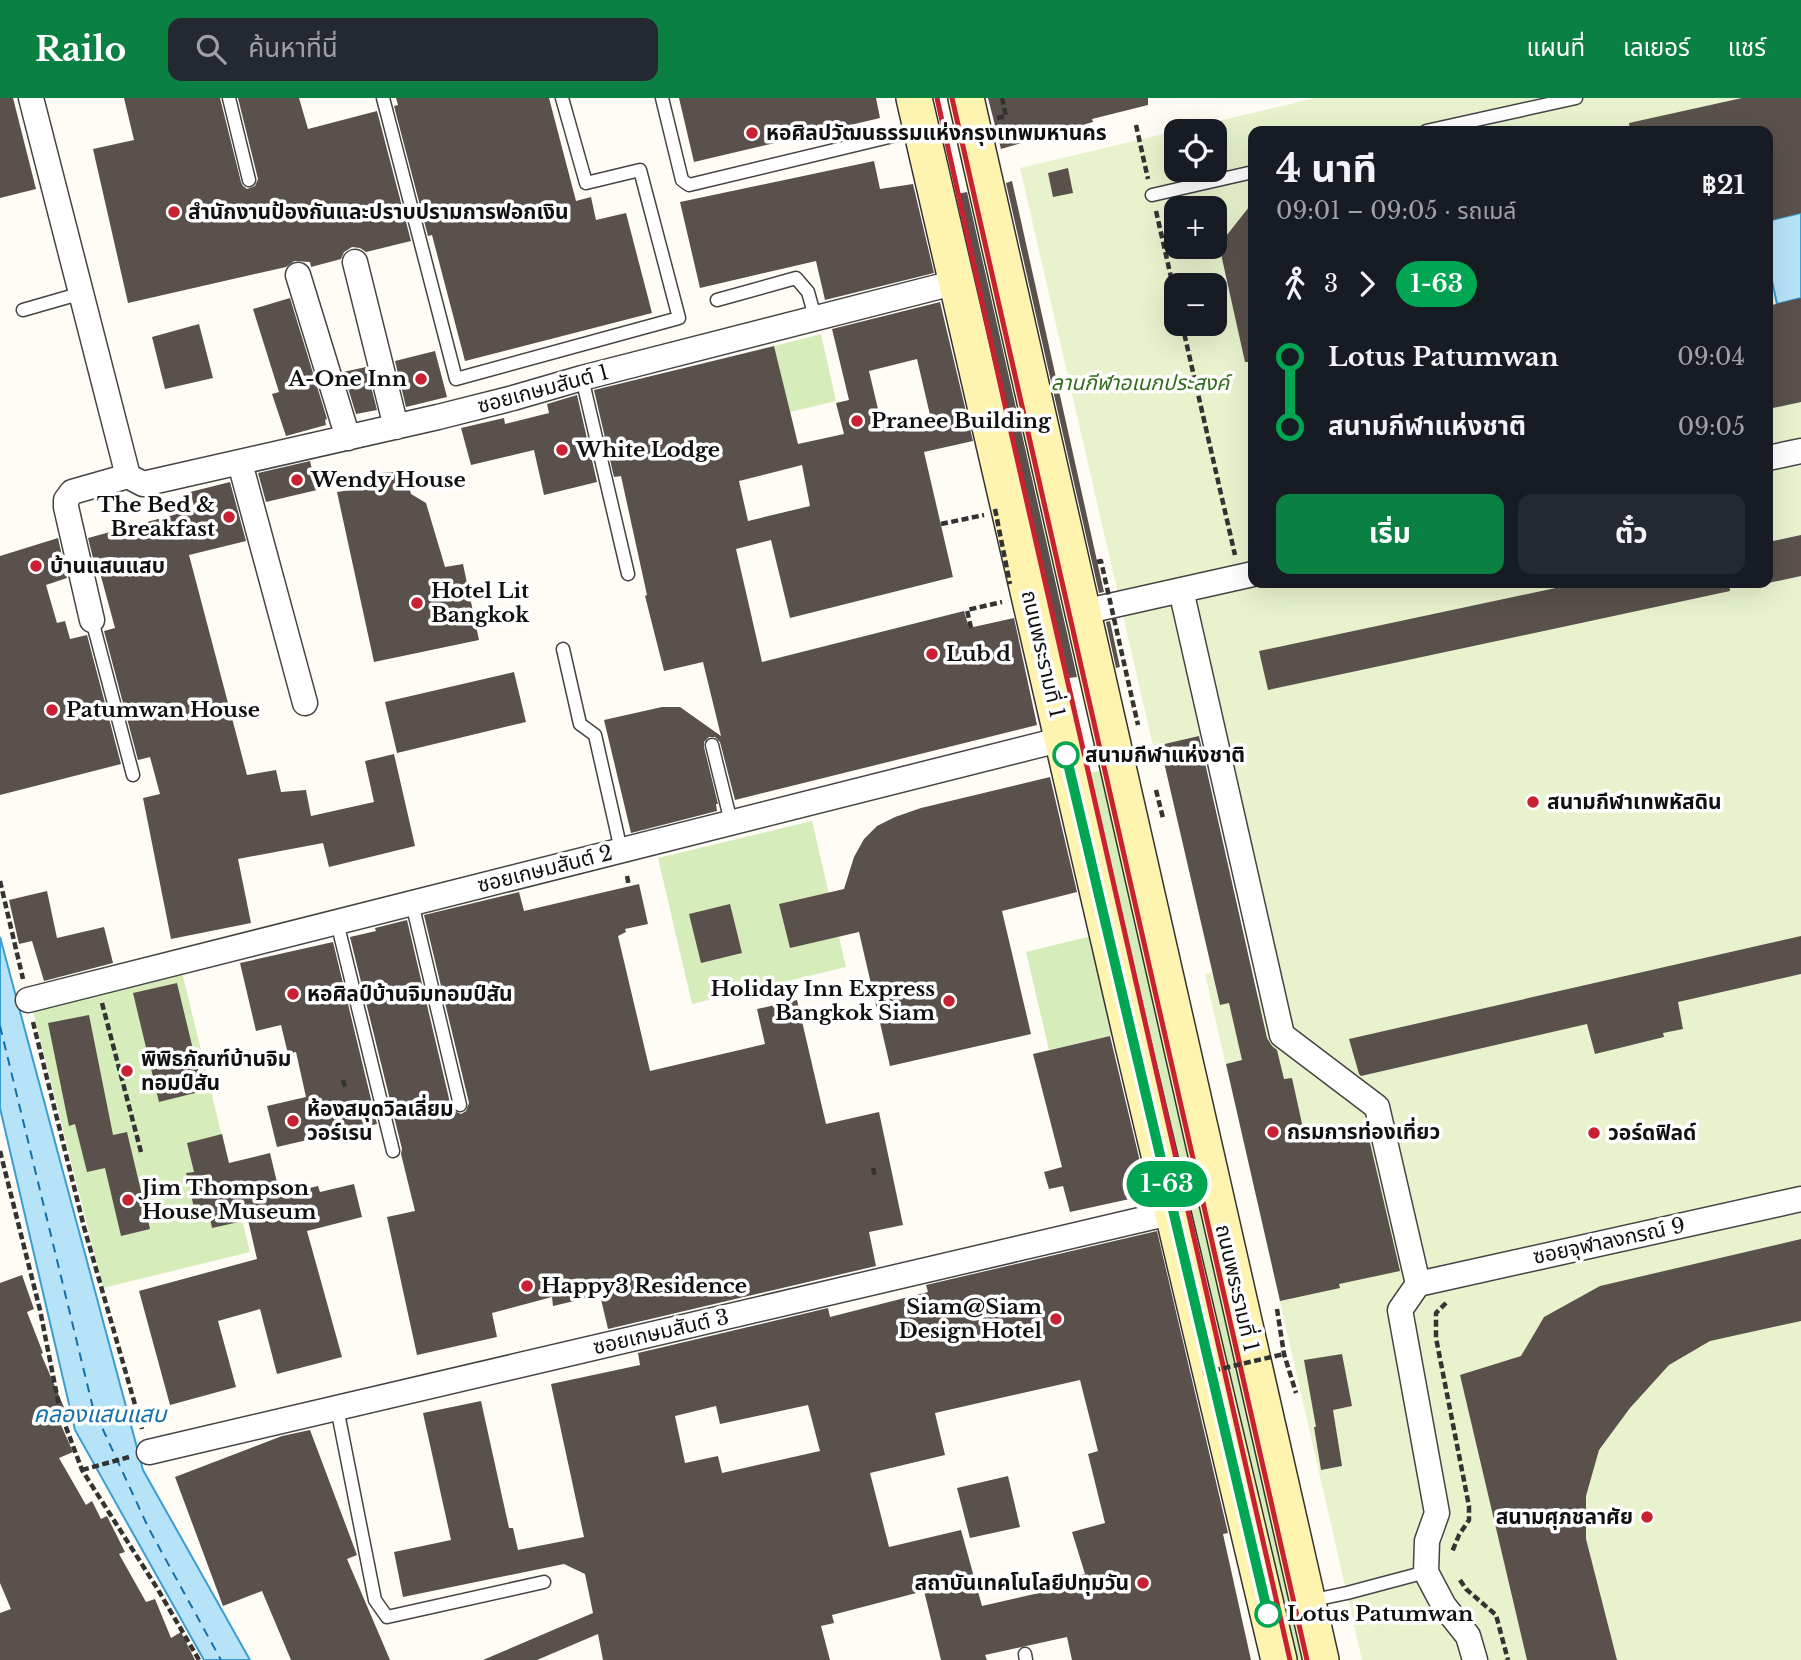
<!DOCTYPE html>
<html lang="th">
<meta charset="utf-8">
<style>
:root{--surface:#171b24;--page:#242831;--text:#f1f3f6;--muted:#9ea1a6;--accent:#0b8043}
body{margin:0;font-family:"Libre Baskerville","Noto Sans Thai",serif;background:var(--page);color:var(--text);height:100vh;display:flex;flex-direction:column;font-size:26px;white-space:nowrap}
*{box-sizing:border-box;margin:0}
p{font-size:23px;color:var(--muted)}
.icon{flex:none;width:38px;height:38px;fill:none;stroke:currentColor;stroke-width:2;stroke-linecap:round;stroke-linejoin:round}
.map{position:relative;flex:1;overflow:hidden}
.panel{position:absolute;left:1248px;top:28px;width:525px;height:462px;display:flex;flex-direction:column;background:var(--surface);border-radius:14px;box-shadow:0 7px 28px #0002}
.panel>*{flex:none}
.badge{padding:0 14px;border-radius:23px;font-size:24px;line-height:46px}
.buttons{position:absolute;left:1164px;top:21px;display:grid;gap:14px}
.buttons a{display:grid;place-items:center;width:63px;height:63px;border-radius:14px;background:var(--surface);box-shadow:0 7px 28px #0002;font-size:35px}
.map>.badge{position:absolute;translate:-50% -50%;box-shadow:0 0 0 4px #fff}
.legs{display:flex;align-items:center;gap:10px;height:77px;padding:0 28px;font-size:23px}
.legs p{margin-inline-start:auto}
.summary{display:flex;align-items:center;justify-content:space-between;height:119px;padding:0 28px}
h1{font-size:38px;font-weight:700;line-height:52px}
.primary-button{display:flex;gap:14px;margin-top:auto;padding:14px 28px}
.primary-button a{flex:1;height:80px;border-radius:14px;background:var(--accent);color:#fff;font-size:28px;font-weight:700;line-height:80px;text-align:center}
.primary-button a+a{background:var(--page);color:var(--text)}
ul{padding:0 28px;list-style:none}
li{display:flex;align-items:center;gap:24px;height:70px;font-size:26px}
li i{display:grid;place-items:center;width:10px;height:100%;margin:0 9px;background:currentColor}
li i::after{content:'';width:18px;height:18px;margin:-9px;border:5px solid;border-radius:50%;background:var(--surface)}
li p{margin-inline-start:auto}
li:first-child i{background:linear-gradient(#0000 50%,currentColor 0)}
li:last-child i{background:linear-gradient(currentColor 50%,#0000 0)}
header{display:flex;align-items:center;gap:42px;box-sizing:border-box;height:98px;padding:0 35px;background:var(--accent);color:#fff}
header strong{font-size:33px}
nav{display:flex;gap:38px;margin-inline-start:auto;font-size:24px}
.search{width:490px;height:63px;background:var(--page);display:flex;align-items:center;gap:18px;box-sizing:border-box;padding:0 24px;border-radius:14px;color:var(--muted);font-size:26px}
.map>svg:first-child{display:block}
.green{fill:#d7ecbb}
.pitch{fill:#e8f3ce;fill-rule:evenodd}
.water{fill:#b7e3f9;stroke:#3a9dd3;stroke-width:2}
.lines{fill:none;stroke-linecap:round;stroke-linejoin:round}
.ferry{stroke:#136faa;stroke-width:2;stroke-dasharray:9 7;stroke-linecap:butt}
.building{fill:#5a514c;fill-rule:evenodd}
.lane-casing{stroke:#444;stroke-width:15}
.street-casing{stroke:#444;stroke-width:27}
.secondary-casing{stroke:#333;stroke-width:38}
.path{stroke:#333;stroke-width:4.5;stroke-dasharray:7 3.5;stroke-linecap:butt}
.lane{stroke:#fff;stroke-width:12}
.street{stroke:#fff;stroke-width:24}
.secondary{stroke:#fff3b0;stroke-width:35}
.rail{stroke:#c82131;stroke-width:5}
.path-bridge{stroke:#333;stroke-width:4.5;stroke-dasharray:7 3.5;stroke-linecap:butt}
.line-1-casing{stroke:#fff;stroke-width:16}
.line-1{stroke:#00a651;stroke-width:10}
.poi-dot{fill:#c82131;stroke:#fff;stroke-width:2.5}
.stop-1-dot{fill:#fff;stroke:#00a651;stroke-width:3.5}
.labels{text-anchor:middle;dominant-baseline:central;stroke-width:7;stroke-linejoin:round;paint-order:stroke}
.poi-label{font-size:21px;font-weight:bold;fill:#111;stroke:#fff;text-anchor:start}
.park-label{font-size:21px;font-style:italic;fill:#316d1d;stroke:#fff}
.street-label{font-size:21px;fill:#111;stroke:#fff}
.stop-label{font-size:21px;font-weight:bold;fill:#111;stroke:#fff;text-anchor:start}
.water-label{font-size:23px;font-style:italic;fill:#136faa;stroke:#fff}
</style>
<header>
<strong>Railo</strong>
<div class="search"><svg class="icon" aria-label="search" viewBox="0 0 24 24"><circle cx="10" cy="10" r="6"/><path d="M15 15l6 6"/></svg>ค้นหาที่นี่</div>
<nav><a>แผนที่</a><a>เลเยอร์</a><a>แชร์</a></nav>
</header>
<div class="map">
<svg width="1801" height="1562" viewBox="0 0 1801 1562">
<rect width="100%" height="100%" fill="#fffcf5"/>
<path class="green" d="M 821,236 L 836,303 L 790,314 L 774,248 Z
M 1111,671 L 1315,1562 L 1287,1562 L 1084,676 Z
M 812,723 L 846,869 L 692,906 L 658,760 Z
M 1091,838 L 1114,937 L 1049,952 L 1026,854 Z
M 182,874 L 250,1154 L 103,1190 L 32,909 Z"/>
<path class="pitch" d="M 1315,0 L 1801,0 L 1801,1562 L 1362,1562 L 1205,876 L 1212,874 L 1220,907 L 1266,897 L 1246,831 L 1202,638 L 1153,648 L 1020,70 ZM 1176,33 L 1214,33 L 1214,72 L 1176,72 ZM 1253,33 L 1768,33 L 1768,485 L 1253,485 ZM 1176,110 L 1214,110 L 1214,149 L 1176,149 ZM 1176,187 L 1214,187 L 1214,226 L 1176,226 Z"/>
<path class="water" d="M 1801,115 L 1801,200 L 1777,206 L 1768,164 L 1768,123 Z
M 0,839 L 143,1372 L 250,1562 L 204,1562 L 75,1332 L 0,1010 Z"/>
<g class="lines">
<path class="ferry" d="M 0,928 L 93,1310 L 149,1431 L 221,1562"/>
</g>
<path class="building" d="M 0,0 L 13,0 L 36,91 L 0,100 Z
M 124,0 L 220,0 L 241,84 L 243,88 L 247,91 L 255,88 L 258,81 L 238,0 L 299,0 L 308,31 L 377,13 L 411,143 L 366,154 L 360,150 L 352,149 L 344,154 L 341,161 L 311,169 L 310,164 L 294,163 L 286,169 L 128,205 L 93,51 L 134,42 Z
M 396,0 L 549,0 L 576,103 L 591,99 L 596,122 L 626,115 L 652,215 L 465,263 L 432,137 L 428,138 L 394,8 L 398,7 Z
M 679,0 L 876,0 L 880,20 L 694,64 Z
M 988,0 L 1148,0 L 1148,7 L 1092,21 L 1093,24 L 1001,51 Z
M 1742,0 L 1801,0 L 1801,115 L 1768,123 L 1768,33 L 1630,33 L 1629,25 Z
M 874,63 L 880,91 L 913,86 L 934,175 L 825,202 L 816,163 L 700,190 L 680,104 Z
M 1068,70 L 1073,95 L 1053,99 L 1048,75 Z
M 1012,83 L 1104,494 L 1099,495 L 1006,85 Z
M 967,94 L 1077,579 L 1069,580 L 957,96 Z
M 1253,104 L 1253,264 L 1245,264 L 1219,147 Z
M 290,200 L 327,321 L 325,322 L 326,327 L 286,338 L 272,296 L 279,294 L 253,211 Z
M 1801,200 L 1801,304 L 1768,311 L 1768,208 Z
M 940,204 L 973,343 L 924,354 L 953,479 L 790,520 L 771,442 L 736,451 L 762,564 L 964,513 L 969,530 L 1014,520 L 1037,627 L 735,702 L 720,644 L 715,639 L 709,639 L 704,644 L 704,649 L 718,706 L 716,706 L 717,713 L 631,735 L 604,622 L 662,609 L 680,609 L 721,638 L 703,564 L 664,573 L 645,498 L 647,497 L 621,378 L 614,379 L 594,292 L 774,248 L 798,346 L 844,336 L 836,305 L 849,302 L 832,231 ZM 917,261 L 930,317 L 882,328 L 869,273 ZM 802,367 L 810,408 L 748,423 L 739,383 Z
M 199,226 L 213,280 L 165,291 L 152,239 Z
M 435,253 L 447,299 L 406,309 L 395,263 Z
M 366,269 L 377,312 L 356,316 L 343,274 Z
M 577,297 L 597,384 L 544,397 L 534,352 L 471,367 L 461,330 L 504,320 L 505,326 L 549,315 L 547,306 Z
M 310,363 L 317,392 L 266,404 L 258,375 Z
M 405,373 L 411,396 L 426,405 L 445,469 L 463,466 L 479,542 L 374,564 L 337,394 L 372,389 L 379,375 Z
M 230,384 L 246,443 L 189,457 L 247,677 L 276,672 L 281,694 L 306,692 L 311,718 L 374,704 L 365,663 L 394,656 L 415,748 L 329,769 L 323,745 L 238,761 L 251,825 L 171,841 L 143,700 L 160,696 L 150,659 L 138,662 L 104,533 L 115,530 L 99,471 L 96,472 L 88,440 L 195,411 L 190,394 Z
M 1801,437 L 1801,478 L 1768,485 L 1768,444 Z
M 58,440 L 67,480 L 46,487 L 57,525 L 65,523 L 70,541 L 87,537 L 121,666 L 0,697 L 0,458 Z
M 1579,485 L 1729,485 L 1730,493 L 1268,592 L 1259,553 Z
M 1110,523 L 1120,569 L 1116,570 L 1106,524 Z
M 514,574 L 526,624 L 397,655 L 385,604 Z
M 1199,638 L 1267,940 L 1272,948 L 1277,952 L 1284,981 L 1292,980 L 1306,1044 L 1367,1032 L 1400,1173 L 1339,1186 L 1340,1190 L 1280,1203 L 1226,966 L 1242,962 L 1229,905 L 1220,907 L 1160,647 Z
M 1050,679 L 1077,794 L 1002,813 L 1031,936 L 890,968 L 859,834 L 790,850 L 779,806 L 844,791 L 854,759 L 864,741 L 877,728 L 895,719 L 921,710 Z
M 639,786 L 648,826 L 625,831 L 626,834 L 618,838 L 650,973 L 765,946 L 757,911 L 797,902 L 826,1026 L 879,1014 L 903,1127 L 869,1134 L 876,1168 L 608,1231 L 600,1197 L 553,1208 L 552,1199 L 492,1215 L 497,1239 L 417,1257 L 387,1119 L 415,1113 L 401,1056 L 402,1051 L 350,839 L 376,833 L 375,830 L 407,822 L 451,1009 L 454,1013 L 461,1016 L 466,1013 L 469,1005 L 424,817 L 519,794 L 524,813 Z
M 47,793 L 57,840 L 104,829 L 113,865 L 44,883 L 32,843 L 19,846 L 9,802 Z
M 730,806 L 742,855 L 701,865 L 689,816 Z
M 1801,838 L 1801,876 L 1678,904 L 1683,931 L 1663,935 L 1664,939 L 1595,956 L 1587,926 L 1361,978 L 1359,976 L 1349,941 Z
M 333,844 L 377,1026 L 277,1049 L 267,1008 L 306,999 L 296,954 L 288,956 L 281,927 L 256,933 L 240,865 Z
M 177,885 L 203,993 L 159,1004 L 133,895 Z
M 89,917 L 113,1037 L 127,1034 L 150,1131 L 121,1138 L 105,1070 L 87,1074 L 75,1026 L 69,1028 L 48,925 Z
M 1110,938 L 1148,1097 L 1070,1114 L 1063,1088 L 1049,1091 L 1044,1074 L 1062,1069 L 1033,956 Z
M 222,1036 L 229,1065 L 270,1055 L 280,1097 L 318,1088 L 320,1094 L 354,1086 L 362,1119 L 307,1133 L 342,1259 L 277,1276 L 260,1211 L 218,1223 L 236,1289 L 170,1307 L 139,1193 L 257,1161 L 248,1122 L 212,1130 L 210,1120 L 197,1123 L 186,1075 L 194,1074 L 187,1045 Z
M 1157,1133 L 1228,1435 L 1223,1436 L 1251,1562 L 1072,1562 L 1067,1539 L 985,1557 L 987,1562 L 941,1562 L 924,1493 L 832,1517 L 834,1525 L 821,1528 L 830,1562 L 603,1562 L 598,1536 L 537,1562 L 483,1562 L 593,1515 L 585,1476 L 564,1466 L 403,1499 L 394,1454 L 451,1442 L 423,1315 L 481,1303 L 509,1430 L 513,1430 L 518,1452 L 584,1439 L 551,1286 L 640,1267 L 638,1255 L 828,1210 L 830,1219 L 928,1194 L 926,1187 ZM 1080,1282 L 1098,1353 L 1088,1356 L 1105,1425 L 1072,1434 L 1085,1476 L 1054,1483 L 1056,1491 L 982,1508 L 961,1432 L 889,1449 L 870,1375 L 945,1357 L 935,1315 ZM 808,1307 L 820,1353 L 722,1375 L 718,1358 L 685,1365 L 675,1318 L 716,1308 L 720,1326 Z
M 1801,1141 L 1801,1223 L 1710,1243 L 1669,1267 L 1630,1310 L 1599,1352 L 1586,1398 L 1586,1441 L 1617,1562 L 1527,1562 L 1460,1277 L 1521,1258 L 1544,1219 L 1600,1188 Z
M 22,1177 L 34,1211 L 27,1214 L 43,1255 L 41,1256 L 66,1314 L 57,1318 L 73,1354 L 59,1360 L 86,1407 L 92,1403 L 101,1421 L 107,1418 L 125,1454 L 119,1456 L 146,1504 L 155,1501 L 171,1540 L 181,1534 L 195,1562 L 0,1562 L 0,1515 L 11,1511 L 0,1485 L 0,1185 Z
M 1342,1256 L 1352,1308 L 1333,1312 L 1342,1368 L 1321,1372 L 1314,1329 L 1316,1329 L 1304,1262 Z
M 310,1332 L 357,1457 L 347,1461 L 390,1562 L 291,1562 L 262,1493 L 223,1508 L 175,1379 L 282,1338 Z
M 1008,1378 L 1020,1429 L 970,1440 L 957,1390 Z"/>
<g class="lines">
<g class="lane-casing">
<path id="lane" d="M 229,0 L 249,82
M 383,0 L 456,281 L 679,220 L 640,72 L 586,85 L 562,0
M 662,0 L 682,82 L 689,87 L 918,32
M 1426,33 L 1576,0
M 1152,97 L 1253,74
M 717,202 L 796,180 L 808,194 L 815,219
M 23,212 L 82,195
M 582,280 L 628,476
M 92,522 L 133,677
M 563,551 L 580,626 L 595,637 L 621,752
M 712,647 L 731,724
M 412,805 L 460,1007
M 337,824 L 393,1053
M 337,1310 L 375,1502 L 387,1519 L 544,1484
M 1309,1503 L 1347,1495 L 1426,1474
M 1025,1556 L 1026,1562"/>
</g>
<g class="street-casing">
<path id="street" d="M 31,0 L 128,378 L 143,386 L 438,319 L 513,300 L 582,280 L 957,184
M 355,164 L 396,329
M 298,177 L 348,340
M 1768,360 L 1801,353
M 240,365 L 305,605
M 1181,492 L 1282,937 L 1377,1009 L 1418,1186 L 1400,1212 L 1437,1415 L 1427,1443 L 1426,1474 L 1444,1508 L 1468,1538 L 1475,1562
M 1083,514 L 1253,476
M 92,522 L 66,409 L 66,402 L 72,394 L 128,378
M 28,902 L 1063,641
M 1418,1186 L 1801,1101
M 149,1354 L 1174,1114"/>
</g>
<g class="secondary-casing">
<path id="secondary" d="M 914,0 L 1133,947 L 1279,1562
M 966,0 L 1321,1562"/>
</g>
<path class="path" d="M 997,20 L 1006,18 L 1002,0
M 1136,27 L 1148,81
M 1156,113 L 1176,201
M 1182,226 L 1235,457
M 941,426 L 984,417
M 971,530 L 967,512 L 1002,504
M 1156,692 L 1163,720
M 627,778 L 629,788
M 0,783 L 23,881
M 102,905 L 141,1054
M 33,924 L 84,1129 L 142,1331
M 343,982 L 345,989
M 0,1053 L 40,1212 L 60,1313 L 82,1372 L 157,1490 L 199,1562
M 873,1070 L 875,1079
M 1446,1205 L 1436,1215 L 1436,1240 L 1469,1408 L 1469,1422 L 1459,1437 L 1452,1454
M 1277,1211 L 1284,1256 L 1296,1295
M 82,1372 L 129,1359
M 1460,1482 L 1466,1491 L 1496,1517 L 1508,1562"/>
<use href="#lane" class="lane"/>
<use href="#street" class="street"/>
<use href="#secondary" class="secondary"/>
<path class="rail" d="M 937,0 L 1008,321 L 1290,1562
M 952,0 L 1307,1562"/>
<path class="path-bridge" d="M 995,411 L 1010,486
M 1097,464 L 1101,463 L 1138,627
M 1203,1275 L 1284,1256"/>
</g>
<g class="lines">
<g class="line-1-casing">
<path id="line-1" d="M 1066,657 L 1268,1516"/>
</g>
<use href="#line-1" class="line-1"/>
</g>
<g class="poi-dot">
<circle cx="752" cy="35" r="7"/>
<circle cx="174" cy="114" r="7"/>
<circle cx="421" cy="281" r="7"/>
<circle cx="857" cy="323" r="7"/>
<circle cx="562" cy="352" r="7"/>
<circle cx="297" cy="382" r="7"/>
<circle cx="229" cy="419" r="7"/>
<circle cx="36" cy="468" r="7"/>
<circle cx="417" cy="505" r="7"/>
<circle cx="932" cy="556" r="7"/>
<circle cx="52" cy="612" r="7"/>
<circle cx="1533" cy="704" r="7"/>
<circle cx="293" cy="896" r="7"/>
<circle cx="949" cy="903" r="7"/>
<circle cx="127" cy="973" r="7"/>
<circle cx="293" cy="1023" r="7"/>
<circle cx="1273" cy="1034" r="7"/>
<circle cx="1594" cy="1035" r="7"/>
<circle cx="128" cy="1102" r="7"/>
<circle cx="527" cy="1188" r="7"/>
<circle cx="1056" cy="1221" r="7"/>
<circle cx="1647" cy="1419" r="7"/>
<circle cx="1143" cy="1485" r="7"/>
</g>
<g class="stop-1-dot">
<circle cx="1066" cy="657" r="12"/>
<circle cx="1268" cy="1516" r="12"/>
</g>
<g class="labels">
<g class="poi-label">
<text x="766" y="35">หอศิลปวัฒนธรรมแห่งกรุงเทพมหานคร</text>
<text x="188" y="114">สำนักงานป้องกันและปราบปรามการฟอกเงิน</text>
<text x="407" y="281" text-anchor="end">A-One Inn</text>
<text x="871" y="323">Pranee Building</text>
<text x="576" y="352">White Lodge</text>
<text x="311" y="382">Wendy House</text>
<text x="215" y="407" text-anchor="end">The Bed &amp;<tspan x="215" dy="24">Breakfast</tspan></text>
<text x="50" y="468">บ้านแสนแสบ</text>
<text x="431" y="493">Hotel Lit<tspan x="431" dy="24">Bangkok</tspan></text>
<text x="946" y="556">Lub d</text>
<text x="66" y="612">Patumwan House</text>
<text x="1547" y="704">สนามกีฬาเทพหัสดิน</text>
<text x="935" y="891" text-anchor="end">Holiday Inn Express<tspan x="935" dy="24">Bangkok Siam</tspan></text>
<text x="307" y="896">หอศิลป์บ้านจิมทอมป์สัน</text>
<text x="141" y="961">พิพิธภัณฑ์บ้านจิม<tspan x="141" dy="24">ทอมป์สัน</tspan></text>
<text x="307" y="1011">ห้องสมุดวิลเลี่ยม<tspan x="307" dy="24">วอร์เรน</tspan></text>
<text x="1287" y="1034">กรมการท่องเที่ยว</text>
<text x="1608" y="1035">วอร์ดฟิลด์</text>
<text x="142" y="1090">Jim Thompson<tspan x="142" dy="24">House Museum</tspan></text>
<text x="541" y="1188">Happy3 Residence</text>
<text x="1042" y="1209" text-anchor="end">Siam@Siam<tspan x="1042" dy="24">Design Hotel</tspan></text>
<text x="1633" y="1419" text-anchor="end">สนามศุภชลาศัย</text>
<text x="1129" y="1485" text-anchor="end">สถาบันเทคโนโลยีปทุมวัน</text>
</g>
<g class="park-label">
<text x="1140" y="285">ลานกีฬาอเนกประสงค์</text>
</g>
<g class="street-label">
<text transform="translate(543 291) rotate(-15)">ซอยเกษมสันต์ 1</text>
<text transform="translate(1043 556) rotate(77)">ถนนพระรามที่ 1</text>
<text transform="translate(545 771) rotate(-14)">ซอยเกษมสันต์ 2</text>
<text transform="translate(1609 1143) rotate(-12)">ซอยจุฬาลงกรณ์ 9</text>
<text transform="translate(1237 1190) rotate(77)">ถนนพระรามที่ 1</text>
<text transform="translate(661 1234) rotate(-13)">ซอยเกษมสันต์ 3</text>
</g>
<g class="stop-label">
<text x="1085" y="657">สนามกีฬาแห่งชาติ</text>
<text x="1287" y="1516">Lotus Patumwan</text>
</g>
<g class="water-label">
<text x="100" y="1316">คลองแสนแสบ</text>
</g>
</g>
</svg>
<div class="buttons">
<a><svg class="icon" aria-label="locate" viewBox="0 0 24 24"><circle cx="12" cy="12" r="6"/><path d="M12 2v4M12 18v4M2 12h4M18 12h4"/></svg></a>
<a>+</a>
<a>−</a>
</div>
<b class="badge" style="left:1167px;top:1086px;background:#00a651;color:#fff">1-63</b>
<section class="panel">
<div class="summary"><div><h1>4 นาที</h1><p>09:01 – 09:05 · รถเมล์</p></div><b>฿21</b></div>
<div class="legs"><svg class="icon" aria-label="walk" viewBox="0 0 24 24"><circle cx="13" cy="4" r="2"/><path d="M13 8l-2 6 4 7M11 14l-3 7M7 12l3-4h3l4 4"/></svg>3<svg class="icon" aria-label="forward" viewBox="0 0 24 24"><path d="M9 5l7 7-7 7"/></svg><b class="badge" style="background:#00a651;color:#fff">1-63</b></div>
<ul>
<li><i style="color:#00a651"></i><b>Lotus Patumwan</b><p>09:04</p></li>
<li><i style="color:#00a651"></i><b>สนามกีฬาแห่งชาติ</b><p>09:05</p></li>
</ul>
<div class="primary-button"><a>เริ่ม</a><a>ตั๋ว</a></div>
</section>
</div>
